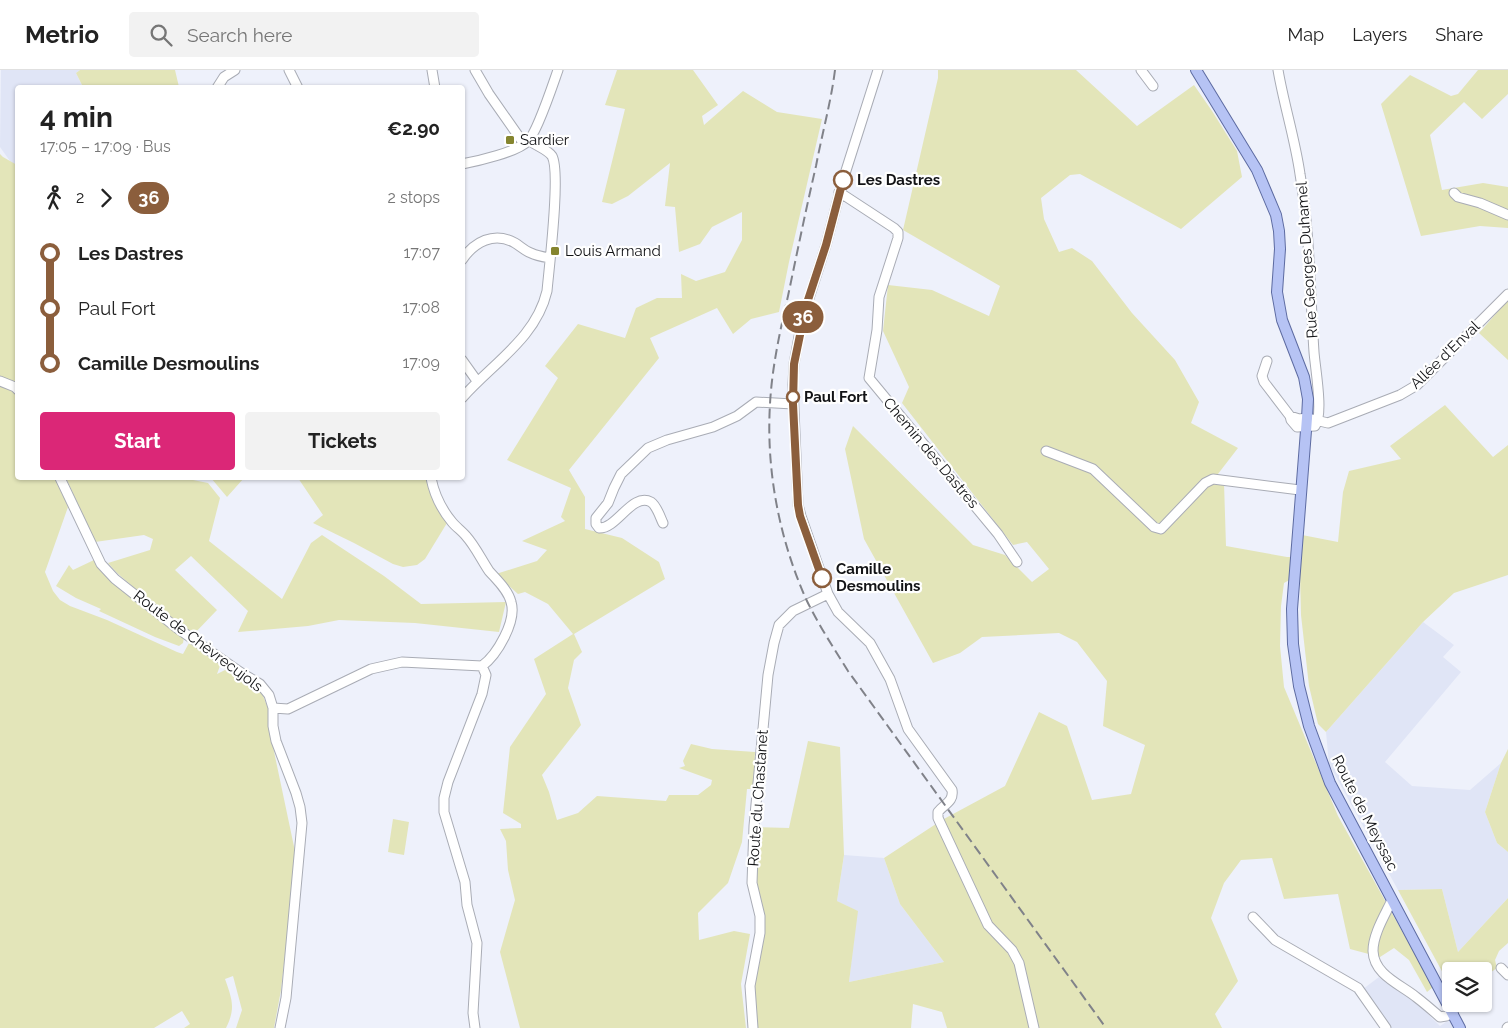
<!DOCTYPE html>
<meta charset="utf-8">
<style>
:root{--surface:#fff;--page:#f2f2f2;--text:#222;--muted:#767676;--line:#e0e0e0;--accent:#db2777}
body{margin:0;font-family:Raleway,sans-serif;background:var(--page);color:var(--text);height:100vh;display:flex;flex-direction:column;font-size:19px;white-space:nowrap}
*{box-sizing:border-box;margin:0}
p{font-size:16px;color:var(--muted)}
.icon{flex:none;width:28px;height:28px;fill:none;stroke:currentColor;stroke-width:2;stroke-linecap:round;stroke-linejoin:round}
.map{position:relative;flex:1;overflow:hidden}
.drawer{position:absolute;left:15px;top:15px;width:450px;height:395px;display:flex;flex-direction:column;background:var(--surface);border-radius:5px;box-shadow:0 1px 4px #0004}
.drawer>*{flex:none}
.badge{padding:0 10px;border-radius:16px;font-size:18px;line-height:32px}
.tools{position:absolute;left:1442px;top:892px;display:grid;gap:10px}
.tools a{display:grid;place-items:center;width:50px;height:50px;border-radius:5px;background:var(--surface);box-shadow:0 1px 4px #0004;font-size:25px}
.map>.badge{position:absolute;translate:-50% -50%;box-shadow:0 0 0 2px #fff}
.legs{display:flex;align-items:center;gap:8px;height:55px;padding:0 25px;font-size:16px}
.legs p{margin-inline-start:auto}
.overview{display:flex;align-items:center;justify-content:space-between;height:85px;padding:0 25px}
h1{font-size:28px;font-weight:700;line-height:38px}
.button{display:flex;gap:10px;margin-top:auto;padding:10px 25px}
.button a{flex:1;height:58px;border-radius:5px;background:var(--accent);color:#fff;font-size:20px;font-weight:700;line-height:58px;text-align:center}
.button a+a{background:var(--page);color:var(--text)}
ul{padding:0 25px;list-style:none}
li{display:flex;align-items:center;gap:18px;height:55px;font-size:19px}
li i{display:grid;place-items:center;width:8px;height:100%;margin:0 6px;background:currentColor}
li i::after{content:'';width:12px;height:12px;margin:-6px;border:4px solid;border-radius:50%;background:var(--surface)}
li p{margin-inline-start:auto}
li:first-child i{background:linear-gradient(#0000 50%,currentColor 0)}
li:last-child i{background:linear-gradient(currentColor 50%,#0000 0)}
header{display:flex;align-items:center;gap:30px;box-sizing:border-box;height:70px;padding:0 25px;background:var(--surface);border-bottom:1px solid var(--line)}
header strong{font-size:24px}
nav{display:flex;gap:28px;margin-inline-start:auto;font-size:18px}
.search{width:350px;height:45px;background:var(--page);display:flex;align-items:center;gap:12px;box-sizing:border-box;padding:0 18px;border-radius:5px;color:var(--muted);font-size:19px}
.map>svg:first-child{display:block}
.built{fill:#e0e5f6}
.green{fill:#e3e5b9}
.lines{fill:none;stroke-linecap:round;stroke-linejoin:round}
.minor-casing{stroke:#a9acb5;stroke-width:11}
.major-casing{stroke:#5d6ba1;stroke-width:12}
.minor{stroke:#fff;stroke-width:9}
.major{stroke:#b6c3f4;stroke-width:10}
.rail{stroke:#808289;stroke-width:2;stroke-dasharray:10 5;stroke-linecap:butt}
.line-1-casing{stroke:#fff;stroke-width:11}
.line-1{stroke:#8b5e3c;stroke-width:8}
.poi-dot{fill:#85852f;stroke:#fff;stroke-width:2}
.stop-1-dot{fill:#fff;stroke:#8b5e3c;stroke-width:2.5}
.labels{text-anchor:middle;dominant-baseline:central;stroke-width:4.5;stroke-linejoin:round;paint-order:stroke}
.poi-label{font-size:15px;fill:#121316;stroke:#fff;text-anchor:start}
.stop-label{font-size:15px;font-weight:bold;fill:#121316;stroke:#fff;text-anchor:start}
.street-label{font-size:15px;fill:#121316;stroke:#fff}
</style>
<header>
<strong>Metrio</strong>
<div class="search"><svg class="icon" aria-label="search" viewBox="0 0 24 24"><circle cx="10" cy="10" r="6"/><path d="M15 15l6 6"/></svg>Search here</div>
<nav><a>Map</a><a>Layers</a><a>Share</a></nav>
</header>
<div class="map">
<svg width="1508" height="958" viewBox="0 0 1508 958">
<rect width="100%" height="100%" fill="#eef1fb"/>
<path class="built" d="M 1,0 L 80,0 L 76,3 L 83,17 L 18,18 L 17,101 L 0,77 Z
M 1423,552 L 1454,575 L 1443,587 L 1461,602 L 1385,692 L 1412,716 L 1470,720 L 1501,693 L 1485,742 L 1497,773 L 1508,782 L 1508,828 L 1458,882 L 1442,819 L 1398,820 L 1329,694 L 1326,662 Z
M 844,785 L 884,788 L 900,834 L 944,892 L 849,912 L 857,841 L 837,831 Z
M 1379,907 L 1417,933 L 1440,956 L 1449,950 L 1454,958 L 1389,958 L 1363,919 Z"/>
<path class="green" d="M 80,0 L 175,0 L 179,17 L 83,17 L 76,3 Z
M 617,0 L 693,0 L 718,35 L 702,46 L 704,55 L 743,21 L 777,42 L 822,49 L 789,192 L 779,242 L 751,249 L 733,264 L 717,238 L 650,268 L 659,288 L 569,400 L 585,427 L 585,459 L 622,468 L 659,492 L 665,509 L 574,564 L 582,582 L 574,590 L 568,618 L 581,655 L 542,705 L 549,722 L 557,750 L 578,743 L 597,726 L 666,731 L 669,725 L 698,725 L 711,715 L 712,710 L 679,698 L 685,696 L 683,691 L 691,674 L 712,679 L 755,682 L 753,719 L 747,719 L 742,772 L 728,813 L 698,843 L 699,870 L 734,861 L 750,864 L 741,914 L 746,958 L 520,958 L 500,882 L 515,830 L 508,800 L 506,771 L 500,759 L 521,758 L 521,754 L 503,743 L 510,677 L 546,624 L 534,589 L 573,564 L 548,534 L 525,522 L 518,524 L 496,504 L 537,491 L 547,480 L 522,471 L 565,451 L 561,447 L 571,418 L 507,390 L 558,308 L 545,296 L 578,254 L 625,268 L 636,238 L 657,228 L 682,228 L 681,204 L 696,211 L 725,202 L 742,170 L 742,142 L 712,157 L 700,174 L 679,182 L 675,137 L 665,136 L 670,93 L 628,126 L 612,134 L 602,132 L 625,39 L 605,35 Z
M 938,0 L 1076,0 L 1137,56 L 1194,15 L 1212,41 L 1237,81 L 1242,107 L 1181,159 L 1080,104 L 1070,105 L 1041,128 L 1044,149 L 1059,182 L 1072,178 L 1092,191 L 1132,243 L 1175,290 L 1199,332 L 1191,353 L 1238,378 L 1211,413 L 1224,413 L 1226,476 L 1287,487 L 1301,487 L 1302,465 L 1338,472 L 1343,422 L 1349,401 L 1401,389 L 1390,376 L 1445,335 L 1493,387 L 1508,375 L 1508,505 L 1454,523 L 1423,552 L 1326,662 L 1318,654 L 1309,616 L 1301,545 L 1300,504 L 1284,513 L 1281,536 L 1280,576 L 1284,617 L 1338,746 L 1433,917 L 1427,922 L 1409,890 L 1394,878 L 1380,887 L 1350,879 L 1338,824 L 1284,829 L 1272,788 L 1241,790 L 1224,813 L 1211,848 L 1238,911 L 1215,944 L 1222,958 L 947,958 L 942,942 L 913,934 L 911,958 L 755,958 L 752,925 L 762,863 L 756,820 L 756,757 L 789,758 L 808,671 L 840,677 L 844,785 L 837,831 L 858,841 L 849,912 L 944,892 L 900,834 L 884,788 L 942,750 L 1005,716 L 1039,642 L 1067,656 L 1092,730 L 1131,724 L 1145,675 L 1103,656 L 1107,611 L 1077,572 L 1059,563 L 982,567 L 960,583 L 933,593 L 864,469 L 845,379 L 853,356 L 973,475 L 1005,485 L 1032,512 L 1049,499 L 1027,472 L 1013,475 L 902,333 L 909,317 L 883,261 L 888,215 L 932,220 L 989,246 L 1000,216 L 903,160 L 938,8 Z
M 1478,0 L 1508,0 L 1508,24 L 1482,49 L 1464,32 L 1430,65 L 1442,120 L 1483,113 L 1508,117 L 1508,158 L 1480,156 L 1421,166 L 1381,34 L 1410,5 L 1451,26 L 1458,24 Z
M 0,84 L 3,87 L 17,95 L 18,408 L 57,408 L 68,437 L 45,502 L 53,521 L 60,530 L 70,536 L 107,550 L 177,582 L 183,584 L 189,573 L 221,593 L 217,604 L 229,598 L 260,618 L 269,641 L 272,672 L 296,786 L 281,920 L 274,958 L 236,958 L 242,940 L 233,906 L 225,909 C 232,929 236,938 226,958 L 184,958 L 190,954 L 182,941 L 154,958 L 0,958 Z
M 1508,230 L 1508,290 L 1479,263 Z
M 66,408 L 193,408 L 193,410 L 208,413 L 220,428 L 209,471 L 282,529 L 311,473 L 322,465 L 384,506 L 421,534 L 506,532 L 499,562 L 415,553 L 339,550 L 308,556 L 238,562 L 248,541 L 191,486 L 175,500 L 217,540 L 193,565 L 182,559 L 117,503 L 108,493 L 150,480 L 153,469 L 144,465 L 95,472 Z
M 211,408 L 244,408 L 227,427 Z
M 298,408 L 428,408 L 433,428 L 447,453 L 425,489 L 417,495 L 403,497 L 393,494 L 354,473 L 313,453 L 323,445 Z
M 94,490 L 102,501 L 184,567 L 183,573 L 179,576 L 155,567 L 99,541 L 101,539 L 76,528 L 56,516 L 69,495 L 73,500 Z
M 1508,679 L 1508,782 L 1497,773 L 1485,742 L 1501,693 Z
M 393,749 L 409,752 L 404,785 L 388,782 Z
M 1442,819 L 1458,882 L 1508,828 L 1508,873 L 1499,881 L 1495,890 L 1497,898 L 1484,907 L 1484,901 L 1451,901 L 1451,918 L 1398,820 Z"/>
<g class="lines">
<g class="minor-casing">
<path id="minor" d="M 289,0 L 298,18
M 432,0 L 435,18
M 475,0 L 489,24 L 524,74
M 878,0 L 843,110 L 826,175 L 802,250 L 794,294 L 793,315 L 798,435 L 801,446 L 828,524 L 838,542 L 870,573 L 890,609 L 908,659 L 952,720 C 954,732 944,734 938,742 L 938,748 L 988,855 L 1012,880 L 1019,893 L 1034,958
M 1141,0 L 1153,16
M 217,18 L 224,7 L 235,0
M 462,94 C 478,91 517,82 528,71 C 537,63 553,14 558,0
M 839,122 L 894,158 L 898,162 L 898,168 L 879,227 L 877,260 L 869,308 L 998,464 L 1017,492
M 1454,123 L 1458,127 L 1480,133 L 1508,145
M 462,190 C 474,172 494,161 515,173 C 520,176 525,181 531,183 C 537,186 544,187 550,188
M 462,290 L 477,311
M 1267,291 L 1262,306 L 1264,312 L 1290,346 L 1291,350 L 1297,357 L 1315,356 C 1324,345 1315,297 1314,282 C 1310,222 1310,163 1300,104 C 1295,69 1284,35 1278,0
M 0,311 L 15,317 L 18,320
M 462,328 C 493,293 536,268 547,221 C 549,198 561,102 552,86 C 547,79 536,76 529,70
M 1290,346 L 1299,349 L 1307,348 L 1328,353 L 1400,325 L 1417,315 L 1508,224
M 1046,381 L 1093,399 L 1154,457 L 1161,459 L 1205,413 L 1213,409 L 1300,420
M 60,408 L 101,494 L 115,509 L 177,558 L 240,602 L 260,614 L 269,625 L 273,638 L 273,656 L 276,671 L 296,723 L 300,737 L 302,753 L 286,928 L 280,958
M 431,408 C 434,423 442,440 452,452 C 456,457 462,461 466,466 C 475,476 481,489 489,501 C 497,510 508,520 511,532 C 517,551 497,585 482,596
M 663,453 C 660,447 657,436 651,432 C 632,422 617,459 599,458 L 596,454 L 596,448 L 608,433 L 614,418 L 621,404 L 648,378 L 667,370 L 713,357 L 737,346 L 756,332 L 793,334
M 273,638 L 288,639 L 371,599 L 402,592 L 482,596
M 1392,830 C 1385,845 1373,864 1373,881 C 1374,905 1400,914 1416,927 C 1424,933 1432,940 1440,947 L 1446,946 L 1453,943
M 1253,847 L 1275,870 L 1358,918 L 1386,958
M 1501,898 L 1508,905
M 475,958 L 473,943 L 477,873 L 467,835 L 465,812 L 444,742 L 444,728 L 448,712 L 482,624 L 486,605 L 482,596
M 753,958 L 750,916 L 760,863 L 760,846 L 752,813 L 754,756 L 768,605 L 774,573 L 779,555 L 793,541 L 828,524
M 1507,958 L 1508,957"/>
</g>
<g class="major-casing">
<path id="major" d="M 1196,0 L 1257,100 L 1276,145 L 1279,161 L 1280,179 L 1277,222 L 1282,250 L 1304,307 L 1308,329 L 1307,348 L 1292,539 L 1293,574 L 1299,616 L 1309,656 L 1330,713 L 1460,958"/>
</g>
<use href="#minor" class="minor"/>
<use href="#major" class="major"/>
<path class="rail" d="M 835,0 C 831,32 822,64 816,96 C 806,139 797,183 788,226 C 780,261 772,297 770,334 C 766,400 779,468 806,529 C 818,554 833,577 848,601 L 1106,958"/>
</g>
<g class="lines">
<g class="line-1-casing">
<path id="line-1" d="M 822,508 L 800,446 L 798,435 L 793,334 L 794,294 L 806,236 L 826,175 L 843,110"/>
</g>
<use href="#line-1" class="line-1"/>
</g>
<g class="poi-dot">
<rect x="505" y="65" width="10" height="10" rx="2.5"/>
<rect x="550" y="176" width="10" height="10" rx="2.5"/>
</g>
<g class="stop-1-dot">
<circle cx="843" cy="110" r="9"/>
<circle cx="793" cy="327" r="6"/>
<circle cx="822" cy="508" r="9"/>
</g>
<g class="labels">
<g class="poi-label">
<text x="520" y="70">Sardier</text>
<text x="565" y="181">Louis Armand</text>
</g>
<g class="stop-label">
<text x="857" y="110">Les Dastres</text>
<text x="804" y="327">Paul Fort</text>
<text x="836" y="499">Camille<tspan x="836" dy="17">Desmoulins</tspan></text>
</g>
<g class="street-label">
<text transform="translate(1307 190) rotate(-94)">Rue Georges Duhamel</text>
<text transform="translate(1445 285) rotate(-44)">Allée d'Enval</text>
<text transform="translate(931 383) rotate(50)">Chemin des Dastres</text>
<text transform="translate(198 571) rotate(37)">Route de Chèvrecujols</text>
<text transform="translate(758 728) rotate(-86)">Route du Chastanet</text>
<text transform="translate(1365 743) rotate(63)">Route de Meyssac</text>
</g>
</g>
</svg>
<div class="tools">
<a><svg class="icon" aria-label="layers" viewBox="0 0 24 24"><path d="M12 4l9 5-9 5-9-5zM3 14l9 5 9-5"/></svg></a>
</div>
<b class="badge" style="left:803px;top:247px;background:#8b5e3c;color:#fff">36</b>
<section class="drawer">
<div class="overview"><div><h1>4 min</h1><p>17:05 – 17:09 · Bus</p></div><b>€2.90</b></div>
<div class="legs"><svg class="icon" aria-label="walk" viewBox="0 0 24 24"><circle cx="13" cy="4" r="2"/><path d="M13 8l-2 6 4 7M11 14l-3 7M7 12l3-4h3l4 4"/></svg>2<svg class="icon" aria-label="forward" viewBox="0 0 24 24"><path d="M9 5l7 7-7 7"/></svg><b class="badge" style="background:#8b5e3c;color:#fff">36</b><p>2 stops</p></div>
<ul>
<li><i style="color:#8b5e3c"></i><b>Les Dastres</b><p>17:07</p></li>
<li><i style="color:#8b5e3c"></i><span>Paul Fort</span><p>17:08</p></li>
<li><i style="color:#8b5e3c"></i><b>Camille Desmoulins</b><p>17:09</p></li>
</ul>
<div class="button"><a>Start</a><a>Tickets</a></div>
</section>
</div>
